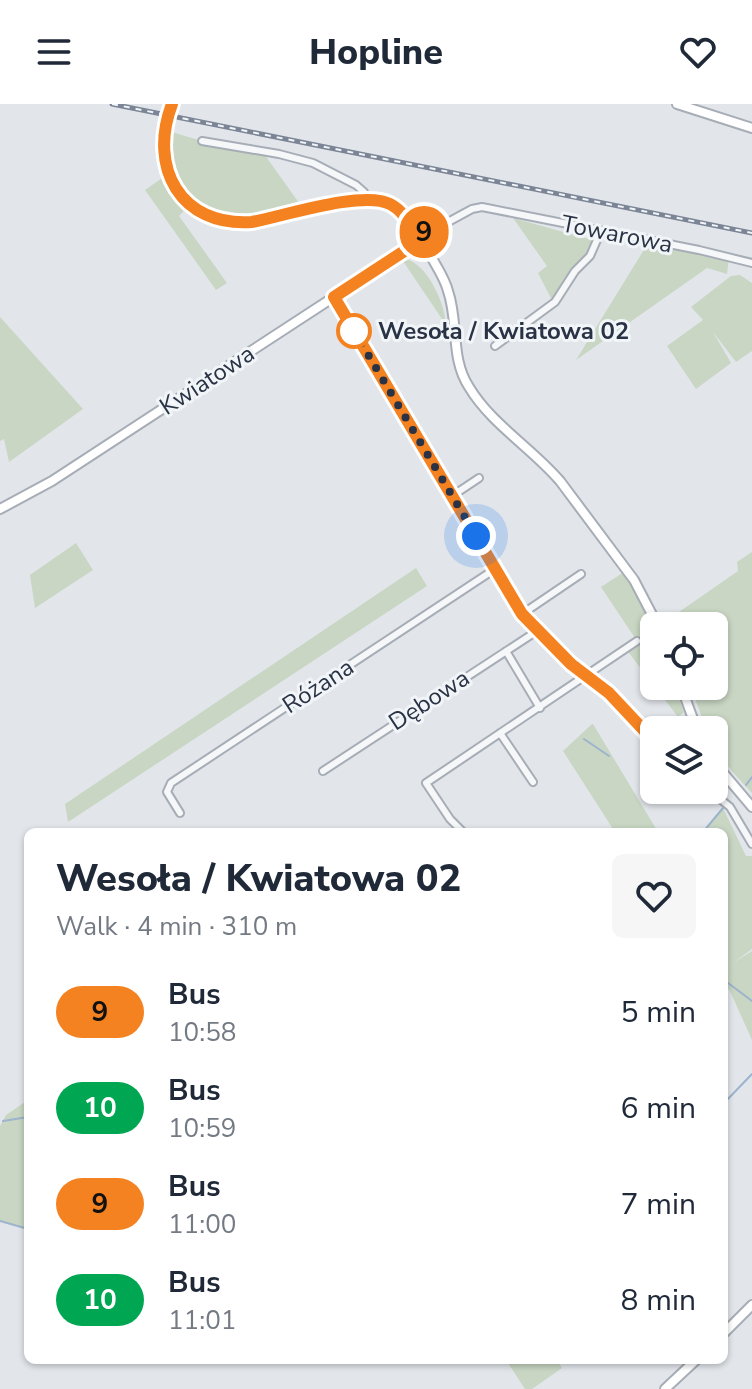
<!DOCTYPE html>
<meta charset="utf-8">
<style>
:root{--surface:#fff;--page:#f6f6f7;--text:#1f2937;--muted:#747a83}
body{margin:0;font-family:"Nunito Sans",sans-serif;background:var(--page);color:var(--text);height:100vh;display:flex;flex-direction:column;font-size:30px;white-space:nowrap}
*{box-sizing:border-box;margin:0}
p{font-size:26px;color:var(--muted)}
.icon{flex:none;width:44px;height:44px;fill:none;stroke:currentColor;stroke-width:2;stroke-linecap:round;stroke-linejoin:round}
.map{position:relative;flex:1;overflow:hidden}
.details{position:absolute;left:24px;top:724px;width:704px;height:536px;display:flex;flex-direction:column;background:var(--surface);border-radius:12px;box-shadow:0 2px 6px #0004}
.details>*{flex:none}
.badge{padding:0 16px;border-radius:26px;font-size:28px;line-height:52px}
.fabs{position:absolute;left:640px;top:508px;display:grid;gap:16px}
.fabs a{display:grid;place-items:center;width:88px;height:88px;border-radius:12px;background:var(--surface);box-shadow:0 2px 6px #0004;font-size:40px}
.you{position:absolute;width:40px;height:40px;margin:-20px;border:6px solid #fff;border-radius:50%;background:#1a73e8;box-shadow:0 0 0 12px #1a73e833}
.map>.badge{position:absolute;translate:-50% -50%;box-shadow:0 0 0 4px #fff}
.round{display:grid;place-items:center;flex:none;width:84px;height:84px;border-radius:12px;background:var(--page)}
.overview{display:flex;align-items:center;justify-content:space-between;height:136px;padding:0 32px}
h1{font-size:38px;font-weight:800;line-height:60px}
ul{padding:0;list-style:none}
li{display:flex;align-items:center;gap:24px;height:96px;padding:0 32px}
li div{flex:1}
li b{display:block;font-size:30px}
li em{font-style:normal}
li .badge{min-width:88px;font-weight:700;text-align:center}
header{display:flex;justify-content:space-between;align-items:center;height:104px;padding:0 32px;background:var(--surface);font-size:36px;font-weight:800}
.map>svg:first-child{display:block}
.green{fill:#c8d6c3}
.lines{fill:none;stroke-linecap:round;stroke-linejoin:round}
.stream{stroke:#9cb4cd;stroke-width:2}
.street-casing{stroke:#a7adb6;stroke-width:10}
.secondary-casing{stroke:#a7adb6;stroke-width:12}
.street{stroke:#f6f7f9;stroke-width:6}
.secondary{stroke:#fff;stroke-width:8}
.rail-casing{stroke:#7b8596;stroke-width:5}
.rail{stroke:#f2f5f8;stroke-width:2;stroke-dasharray:6;stroke-linecap:butt}
.secondary-bridge-casing{stroke:#a7adb6;stroke-width:12;stroke-linecap:butt}
.secondary-bridge{stroke:#fff;stroke-width:8}
.line-casing{stroke:#fff;stroke-width:18}
.line{stroke:#f58220;stroke-width:12}
.walk{stroke:#293345;stroke-width:8;stroke-dasharray:0 14.4}
.stop-dot{fill:#fff;stroke:#f58220;stroke-width:4}
.labels{text-anchor:middle;dominant-baseline:central;stroke-width:6;stroke-linejoin:round;paint-order:stroke}
.street-label{font-size:24px;fill:#293345;stroke:#f2f5f8}
.stop-label{font-size:24px;font-weight:bold;fill:#293345;stroke:#f2f5f8;text-anchor:start}
</style>
<header><svg class="icon" aria-label="menu" viewBox="0 0 24 24"><path d="M4 6h16M4 12h16M4 18h16"/></svg>Hopline<svg class="icon" aria-label="heart" viewBox="0 0 24 24"><path d="M12 20l-8-8c-3-5 5-10 8-4 3-6 11-1 8 4z"/></svg></header>
<div class="map">
<svg width="752" height="1285" viewBox="0 0 752 1285">
<rect width="100%" height="100%" fill="#e2e6eb"/>
<path class="green" d="M 165,26 L 202,37 L 262,47 L 304,106 L 252,118 L 200,108 L 168,69 Z
M 165,72 L 173,87 L 188,103 L 179,112 L 227,179 L 216,186 L 145,86 Z
M 513,114 L 596,137 L 553,198 L 538,169 L 547,162 Z
M 650,136 L 729,153 L 727,170 L 707,164 L 576,256 Z
M 409,156 C 429,164 445,200 446,221 L 403,157 Z
M 740,171 L 752,179 L 752,247 L 736,258 L 713,228 L 731,259 L 696,285 L 667,242 L 703,216 L 691,203 L 731,172 Z
M 0,213 L 83,305 L 9,358 L 4,335 L 0,337 Z
M 76,439 L 93,466 L 35,504 L 30,471 Z
M 752,448 L 752,689 C 735,670 714,653 714,626 L 707,626 L 690,582 L 714,582 L 714,522 L 668,522 L 666,517 L 738,467 L 737,458 Z
M 416,464 L 427,482 L 68,718 L 65,700 Z
M 627,466 L 647,499 L 654,527 L 654,582 L 674,582 L 684,608 L 678,613 L 626,545 L 637,537 L 601,483 Z
M 592,620 L 593,620 L 658,728 L 610,728 L 613,725 L 563,647 Z
M 723,704 L 746,752 L 752,752 L 752,845 L 733,859 L 752,847 L 752,936 L 729,885 L 724,888 L 724,728 L 703,728 Z
M 28,996 L 28,1125 L 0,1117 L 0,1022 L 6,1011 Z
M 506,1256 L 557,1256 L 562,1264 L 532,1285 L 525,1285 Z"/>
<g class="lines">
<path class="stream" d="M 584,635 L 609,652
M 746,681 L 752,673
M 703,728 L 723,704
M 724,876 L 752,897
M 724,999 L 752,970
M 3,1017 L 28,1013
M 0,1117 L 28,1125"/>
<g class="street-casing">
<path id="street" d="M 202,37 L 279,50 L 313,59 L 356,81 L 364,88 L 366,96
M 426,130 L 472,105 L 482,103 L 699,146 L 752,159
M 334,193 L 522,510 L 571,560 L 609,589 L 654,637
M 495,242 L 555,198 L 575,167 L 590,152 L 601,127
M 452,392 L 479,374
M 522,510 L 581,470
M 506,547 L 540,604
M 500,629 L 533,678
M 323,667 L 537,527
M 709,686 L 730,703 L 752,740
M 180,709 L 167,688 L 171,679 L 495,465
M 463,728 L 450,715 L 426,679 L 637,537"/>
</g>
<g class="secondary-casing">
<path id="secondary" d="M 677,0 L 752,24
M 165,26 C 155,81 200,122 252,118 C 284,112 362,86 390,100 C 402,106 408,118 414,129
M 412,142 L 421,145 L 428,137 L 424,129 L 414,129
M 426,142 C 432,157 444,171 448,187 C 459,219 450,254 469,283 C 491,320 532,344 560,377 L 634,476 L 658,522
M 0,405 L 52,377 L 412,142
M 681,582 L 697,626
M 714,658 L 752,703
M 724,1229 L 752,1201
M 665,1285 L 696,1256"/>
</g>
<use href="#street" class="street"/>
<use href="#secondary" class="secondary"/>
<g class="rail-casing">
<path id="rail" d="M 112,0 L 752,129"/>
</g>
<use href="#rail" class="rail"/>
<g class="secondary-bridge-casing">
<path id="secondary-bridge" d="M 165,26 L 172,0"/>
</g>
<use href="#secondary-bridge" class="secondary-bridge"/>
</g>
<g class="lines">
<g class="line-casing">
<path id="line" d="M 172,0 C 148,63 180,123 252,118 C 284,112 363,86 390,100 C 402,106 408,117 414,129 L 419,127 L 426,130 L 428,137 L 424,144 L 412,142 L 334,193 L 522,510 L 571,560 L 609,589 L 654,637"/>
</g>
<use href="#line" class="line"/>
<path class="walk" d="M 354,227 L 476,432"/>
</g>
<circle class="stop-dot" cx="354" cy="227" r="16"/>
<g class="labels">
<g class="street-label">
<text transform="translate(617 130) rotate(11)">Towarowa</text>
<text transform="translate(207 276) rotate(-33)">Kwiatowa</text>
<text transform="translate(318 582) rotate(-33)">Różana</text>
<text transform="translate(429 596) rotate(-33)">Dębowa</text>
</g>
<g class="stop-label">
<text x="378" y="227">Wesoła / Kwiatowa 02</text>
</g>
</g>
</svg>
<div class="fabs">
<a><svg class="icon" aria-label="locate" viewBox="0 0 24 24"><circle cx="12" cy="12" r="6"/><path d="M12 2v4M12 18v4M2 12h4M18 12h4"/></svg></a>
<a><svg class="icon" aria-label="layers" viewBox="0 0 24 24"><path d="M12 4l9 5-9 5-9-5zM3 14l9 5 9-5"/></svg></a>
</div>
<div class="you" style="left:476px;top:432px"></div>
<b class="badge" style="left:424px;top:128px;background:#f58220;color:#111">9</b>
<section class="details">
<div class="overview"><div><h1>Wesoła / Kwiatowa 02</h1><p>Walk · 4 min · 310 m</p></div><a class="round"><svg class="icon" aria-label="heart" viewBox="0 0 24 24"><path d="M12 20l-8-8c-3-5 5-10 8-4 3-6 11-1 8 4z"/></svg></a></div>
<ul>
<li><span class="badge" style="background:#f58220;color:#111">9</span><div><b>Bus</b><p>10:58</p></div><em>5 min</em></li>
<li><span class="badge" style="background:#00a651;color:#fff">10</span><div><b>Bus</b><p>10:59</p></div><em>6 min</em></li>
<li><span class="badge" style="background:#f58220;color:#111">9</span><div><b>Bus</b><p>11:00</p></div><em>7 min</em></li>
<li><span class="badge" style="background:#00a651;color:#fff">10</span><div><b>Bus</b><p>11:01</p></div><em>8 min</em></li>
</ul>
</section>
</div>
